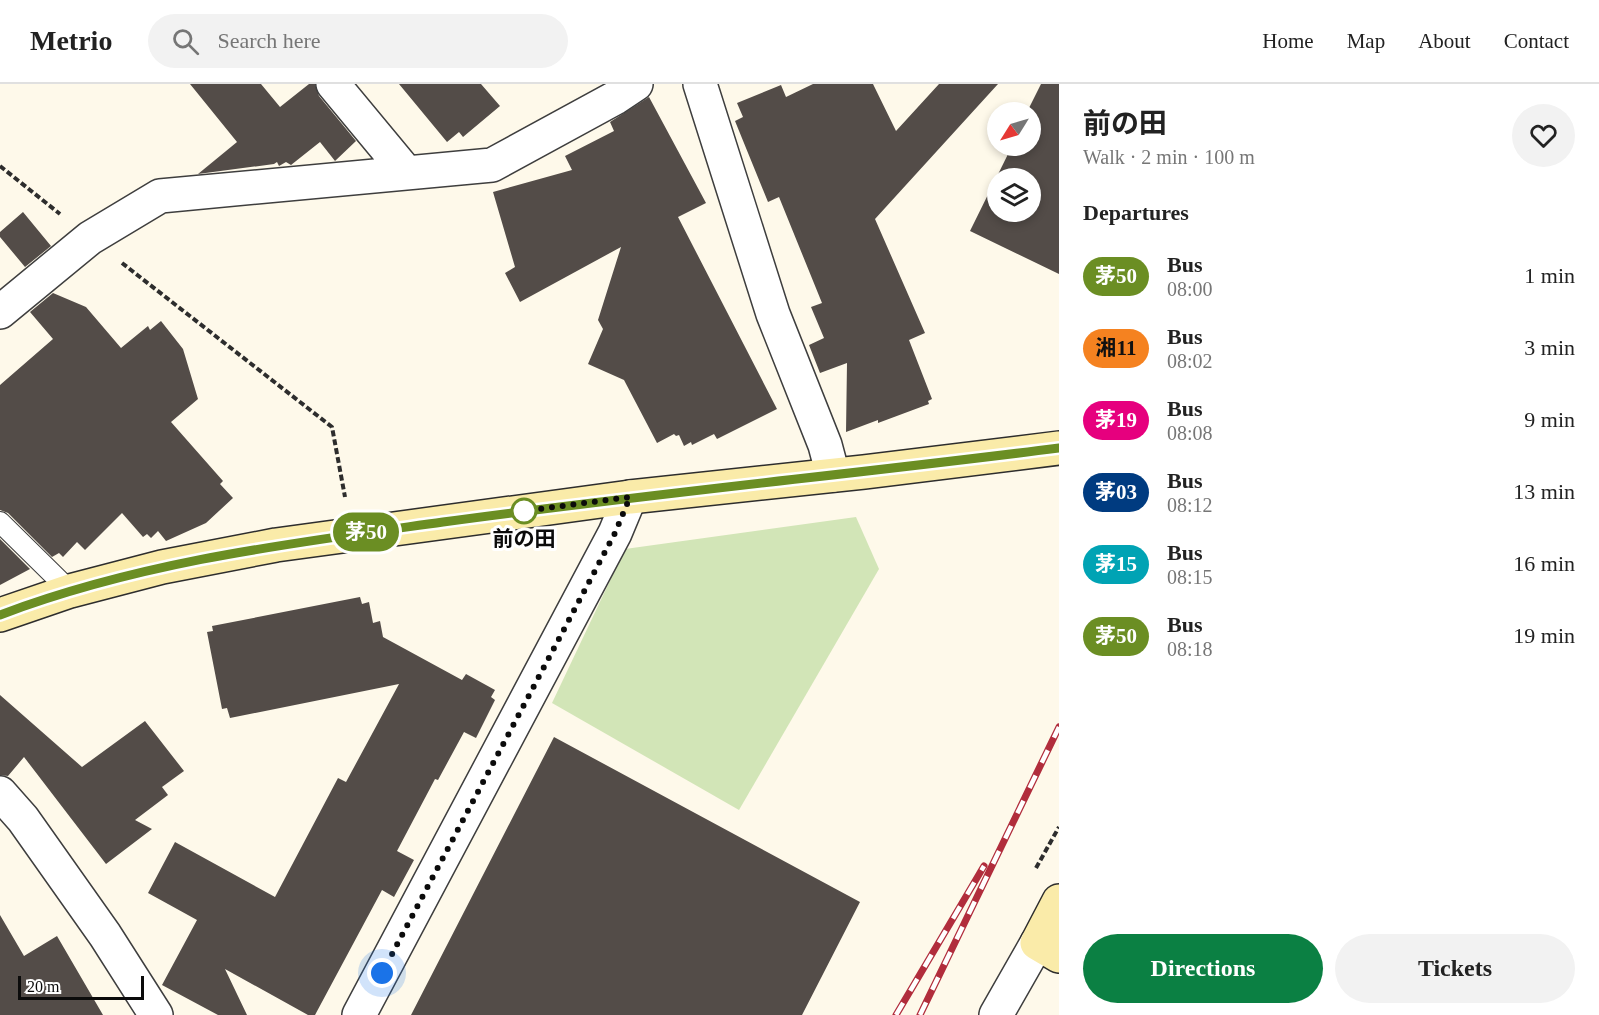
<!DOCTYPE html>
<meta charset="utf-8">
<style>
:root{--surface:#fff;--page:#f2f2f2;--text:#222;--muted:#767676;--line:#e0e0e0;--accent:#0b8043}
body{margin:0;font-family:"Times New Roman","Noto Sans JP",serif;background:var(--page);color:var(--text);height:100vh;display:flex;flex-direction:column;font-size:22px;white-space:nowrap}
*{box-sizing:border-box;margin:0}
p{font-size:20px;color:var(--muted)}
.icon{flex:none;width:33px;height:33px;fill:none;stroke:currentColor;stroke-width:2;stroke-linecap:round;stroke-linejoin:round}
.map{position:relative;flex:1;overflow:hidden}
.sheet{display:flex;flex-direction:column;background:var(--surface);width:540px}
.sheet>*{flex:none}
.badge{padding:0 12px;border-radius:20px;font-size:21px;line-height:39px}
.needle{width:39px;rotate:233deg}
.fabs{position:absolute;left:987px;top:18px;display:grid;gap:12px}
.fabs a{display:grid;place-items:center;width:54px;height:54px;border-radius:50%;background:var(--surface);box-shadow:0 3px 9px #0003;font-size:30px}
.scale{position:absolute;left:18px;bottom:15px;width:126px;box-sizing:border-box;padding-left:6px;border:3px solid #0b0b0b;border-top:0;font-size:16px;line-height:21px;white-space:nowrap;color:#0b0b0b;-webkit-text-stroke:4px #fff;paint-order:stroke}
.you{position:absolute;width:30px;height:30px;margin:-15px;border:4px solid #fff;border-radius:50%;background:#1a73e8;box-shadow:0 0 0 9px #1a73e833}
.map>.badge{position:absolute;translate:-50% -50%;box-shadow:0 0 0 3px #fff}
h2{padding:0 24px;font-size:22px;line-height:54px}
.round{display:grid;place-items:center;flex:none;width:63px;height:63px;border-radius:32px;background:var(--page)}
.overview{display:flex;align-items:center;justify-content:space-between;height:102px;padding:0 24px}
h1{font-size:28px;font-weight:700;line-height:45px}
.cta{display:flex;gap:12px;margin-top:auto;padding:12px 24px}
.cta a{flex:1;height:69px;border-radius:36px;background:var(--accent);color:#fff;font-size:24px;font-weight:700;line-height:69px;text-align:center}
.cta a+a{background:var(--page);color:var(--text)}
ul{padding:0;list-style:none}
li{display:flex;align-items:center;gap:18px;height:72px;padding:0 24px}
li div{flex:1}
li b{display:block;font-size:22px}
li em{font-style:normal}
li .badge{min-width:66px;font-weight:700;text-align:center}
header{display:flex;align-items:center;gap:36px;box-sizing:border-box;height:84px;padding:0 30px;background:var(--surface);border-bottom:2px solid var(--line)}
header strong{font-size:28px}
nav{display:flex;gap:33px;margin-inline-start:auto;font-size:21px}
.search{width:420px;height:54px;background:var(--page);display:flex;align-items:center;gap:15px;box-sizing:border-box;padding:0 21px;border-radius:33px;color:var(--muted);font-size:22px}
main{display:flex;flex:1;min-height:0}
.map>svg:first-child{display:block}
.green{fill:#d2e5b7}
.building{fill:#534c48;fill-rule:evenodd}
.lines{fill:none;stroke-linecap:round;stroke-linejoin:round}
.lane-casing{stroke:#3e3e3e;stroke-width:22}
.street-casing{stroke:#3e3e3e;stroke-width:36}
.secondary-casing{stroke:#2d2d2d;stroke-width:36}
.path{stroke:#2d2d2d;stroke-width:4;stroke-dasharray:6 3;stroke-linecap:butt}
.lane{stroke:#fff;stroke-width:20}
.street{stroke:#fff;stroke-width:33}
.secondary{stroke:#faeba9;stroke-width:33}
.rail-casing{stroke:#b12d3c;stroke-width:7}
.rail{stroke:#fff;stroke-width:4.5;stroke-dasharray:14;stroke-linecap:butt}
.line-casing{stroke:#fff;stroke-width:14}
.line{stroke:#6b8e23;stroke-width:9}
.walk{stroke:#0b0b0b;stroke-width:6;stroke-dasharray:0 10.8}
.stop-dot{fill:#fff;stroke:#6b8e23;stroke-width:3}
.labels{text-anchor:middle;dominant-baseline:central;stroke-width:6;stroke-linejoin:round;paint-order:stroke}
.stop-label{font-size:21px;font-weight:bold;fill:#0b0b0b;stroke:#fff}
</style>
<header>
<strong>Metrio</strong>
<div class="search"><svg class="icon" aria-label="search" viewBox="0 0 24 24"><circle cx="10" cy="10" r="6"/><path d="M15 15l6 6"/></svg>Search here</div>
<nav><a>Home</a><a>Map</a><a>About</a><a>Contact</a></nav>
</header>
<main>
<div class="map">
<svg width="1059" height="931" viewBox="0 0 1059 931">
<rect width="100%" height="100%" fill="#fef9ea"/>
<path class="green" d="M 856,433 L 879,485 L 739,726 L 552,619 L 625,465 Z"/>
<path class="building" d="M 190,0 L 261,0 L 280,23 L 309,0 L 315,0 L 319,12 L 356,57 L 335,77 L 320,58 L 291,81 L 286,78 L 279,82 L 277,78 L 274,80 L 198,90 L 237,58 Z
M 399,0 L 481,0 L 500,22 L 463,53 L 459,48 L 447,58 Z
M 813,0 L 873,0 L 896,47 L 939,0 L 998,0 L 875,135 L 925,249 L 909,256 L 932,315 L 928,317 L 929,320 L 878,339 L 878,336 L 846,348 L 847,279 L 820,289 L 809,261 L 824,254 L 811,223 L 822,219 L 779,113 L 768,118 L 735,37 L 743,33 L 737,19 L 781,1 L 786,13 Z
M 1041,0 L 1059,0 L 1059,190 L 970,147 L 1012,62 L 1030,62 L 1030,28 L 1027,28 ZM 998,94 L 1030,94 L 1030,128 L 998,128 Z
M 649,13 L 706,119 L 678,133 L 777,325 L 717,355 L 714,350 L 692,361 L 691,358 L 684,362 L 679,351 L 676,352 L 674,350 L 657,359 L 624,296 L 588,280 L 603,245 L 598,236 L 621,163 L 520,218 L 505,189 L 515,183 L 493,108 L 572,86 L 565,72 L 614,47 L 610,38 Z
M 23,128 L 51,162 L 25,183 L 0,153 L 0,148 Z
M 53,209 L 86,223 L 121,264 L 148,242 L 150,246 L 161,237 L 183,265 L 198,315 L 171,338 L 223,397 L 220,400 L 233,414 L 206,439 L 166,457 L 158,447 L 151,454 L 147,450 L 143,453 L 122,429 L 85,466 L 77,458 L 63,473 L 59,469 L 52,473 L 8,429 L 0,426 L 0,301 L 53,255 L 30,228 Z
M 0,455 L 30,485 L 0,501 Z
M 360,513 L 362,520 L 369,518 L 373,539 L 380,537 L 383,553 L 462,596 L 466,590 L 495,606 L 491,613 L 495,616 L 476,654 L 464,648 L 438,696 L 435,695 L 397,767 L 414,776 L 394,813 L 382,806 L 315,931 L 308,931 L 225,885 L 247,931 L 218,931 L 162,901 L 197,836 L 148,809 L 175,758 L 275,813 L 338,694 L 346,698 L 399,600 L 230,634 L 227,624 L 222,625 L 207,548 L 213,547 L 212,542 Z
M 0,611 L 82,683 L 145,637 L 184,687 L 162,703 L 168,711 L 135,736 L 152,745 L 106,780 L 24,673 L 8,692 L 0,691 Z
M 554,653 L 860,818 L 802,931 L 411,931 Z
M 0,831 L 24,872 L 57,852 L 103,931 L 0,931 Z"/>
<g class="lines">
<g class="lane-casing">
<path id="lane" d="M 0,438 L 70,507"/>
</g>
<g class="street-casing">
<path id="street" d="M 333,0 L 406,88
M 700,0 L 773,230 L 825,361 L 833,391
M 0,228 L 90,154 L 160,112 L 492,81 L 615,14 L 636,0
M 0,709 L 23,735 L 105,851 L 156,931
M 359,931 L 615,449 L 630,413
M 996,931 L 1037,859"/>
</g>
<g class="secondary-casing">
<path id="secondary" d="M 0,531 L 70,507 L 162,483 L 276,461 L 630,413 L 864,388 L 1059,364
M 1059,817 L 1037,859 L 1059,872"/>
</g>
<path class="path" d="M 0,82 L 60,130
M 122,179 L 332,343 L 345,413
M 1036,784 L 1059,743"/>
<use href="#lane" class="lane"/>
<use href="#street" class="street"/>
<use href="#secondary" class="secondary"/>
<g class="rail-casing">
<path id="rail" d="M 896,931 L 984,782
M 920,931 L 1059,643"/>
</g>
<use href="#rail" class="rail"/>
</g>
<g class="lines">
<g class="line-casing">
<path id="line" d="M 0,531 C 142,477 293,459 443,438 C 648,410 854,390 1059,364"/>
</g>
<use href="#line" class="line"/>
<path class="walk" d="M 382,889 L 615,449 L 630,413 L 524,427"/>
</g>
<circle class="stop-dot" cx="524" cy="427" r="12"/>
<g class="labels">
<g class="stop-label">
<text x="524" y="455">前の田</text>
</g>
</g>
</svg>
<div class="fabs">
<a><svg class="needle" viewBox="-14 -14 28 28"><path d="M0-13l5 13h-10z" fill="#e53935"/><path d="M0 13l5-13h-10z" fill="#767676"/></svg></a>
<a><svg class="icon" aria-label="layers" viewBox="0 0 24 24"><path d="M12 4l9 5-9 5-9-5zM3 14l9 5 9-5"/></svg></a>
</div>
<div class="scale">20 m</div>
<div class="you" style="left:382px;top:889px"></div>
<b class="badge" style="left:366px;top:448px;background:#6b8e23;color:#fff">茅50</b>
</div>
<section class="sheet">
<div class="overview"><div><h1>前の田</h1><p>Walk · 2 min · 100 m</p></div><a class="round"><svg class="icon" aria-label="heart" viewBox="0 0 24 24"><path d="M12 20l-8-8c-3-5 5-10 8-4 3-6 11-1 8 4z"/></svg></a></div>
<h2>Departures</h2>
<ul>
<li><span class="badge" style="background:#6b8e23;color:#fff">茅50</span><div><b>Bus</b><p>08:00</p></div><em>1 min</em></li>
<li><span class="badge" style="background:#f58220;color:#111">湘11</span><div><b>Bus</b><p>08:02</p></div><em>3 min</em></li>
<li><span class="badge" style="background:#e6007e;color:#fff">茅19</span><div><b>Bus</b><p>08:08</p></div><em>9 min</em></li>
<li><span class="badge" style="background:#003b80;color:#fff">茅03</span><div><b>Bus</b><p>08:12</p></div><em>13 min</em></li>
<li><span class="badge" style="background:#00a3b4;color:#fff">茅15</span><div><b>Bus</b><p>08:15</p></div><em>16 min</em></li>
<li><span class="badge" style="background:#6b8e23;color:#fff">茅50</span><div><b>Bus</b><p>08:18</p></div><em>19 min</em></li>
</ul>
<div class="cta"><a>Directions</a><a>Tickets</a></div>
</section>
</main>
